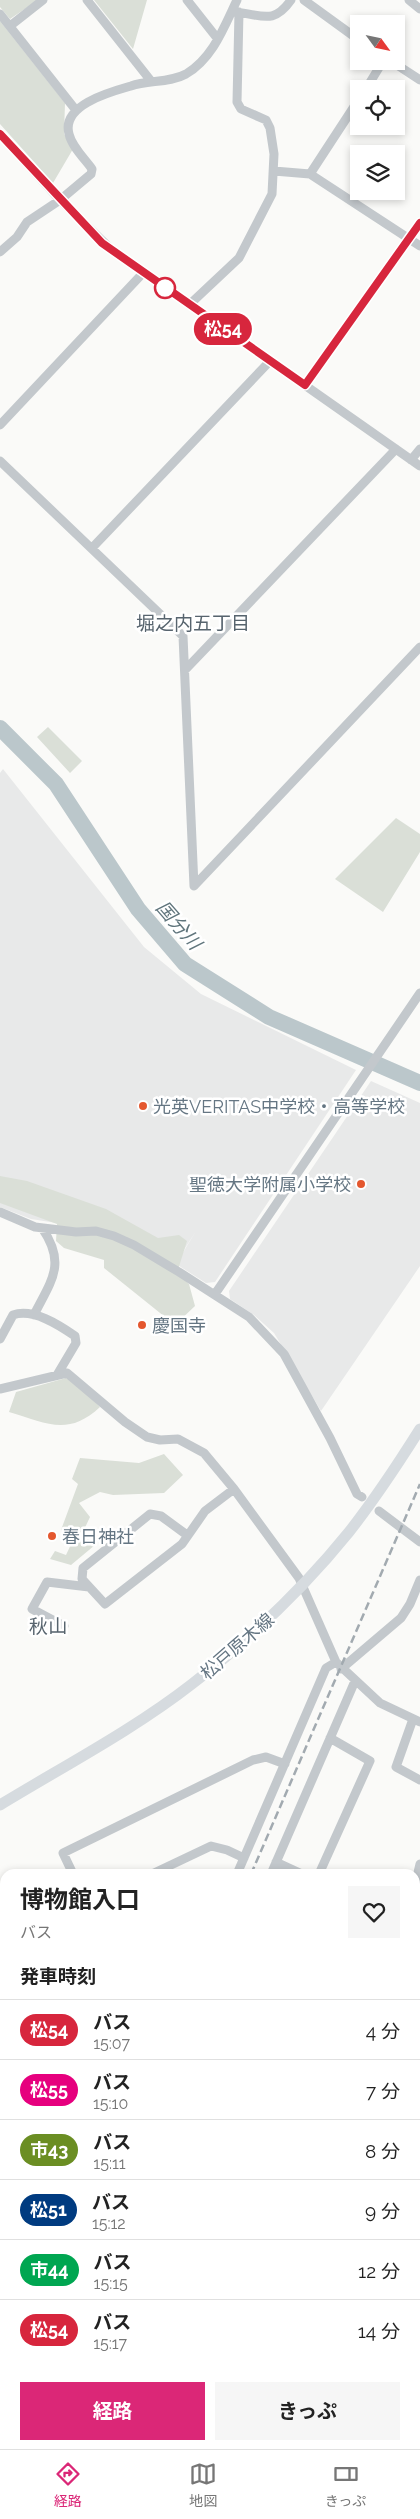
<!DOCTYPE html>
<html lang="ja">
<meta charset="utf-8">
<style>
:root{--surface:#fff;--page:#f6f6f6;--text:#222;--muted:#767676;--line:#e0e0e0;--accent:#db2777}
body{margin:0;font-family:Raleway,"Noto Sans JP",sans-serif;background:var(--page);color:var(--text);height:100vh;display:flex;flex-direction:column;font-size:19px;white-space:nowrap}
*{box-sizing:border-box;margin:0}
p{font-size:16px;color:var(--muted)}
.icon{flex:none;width:28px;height:28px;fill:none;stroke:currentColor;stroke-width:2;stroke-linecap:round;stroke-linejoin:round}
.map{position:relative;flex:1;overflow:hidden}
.side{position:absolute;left:0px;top:1869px;width:420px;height:581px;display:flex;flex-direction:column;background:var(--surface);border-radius:15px 15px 0 0;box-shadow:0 2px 8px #0003}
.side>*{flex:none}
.badge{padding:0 10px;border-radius:16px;font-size:18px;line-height:32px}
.needle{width:32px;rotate:123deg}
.buttons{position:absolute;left:350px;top:15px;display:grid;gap:10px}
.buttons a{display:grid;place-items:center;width:55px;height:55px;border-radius:0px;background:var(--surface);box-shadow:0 2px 8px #0003;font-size:25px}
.map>.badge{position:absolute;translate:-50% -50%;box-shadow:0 0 0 2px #fff}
h2{padding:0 20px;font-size:19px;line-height:45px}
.round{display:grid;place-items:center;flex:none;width:52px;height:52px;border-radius:0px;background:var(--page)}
.headline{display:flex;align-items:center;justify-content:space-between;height:85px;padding:0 20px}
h1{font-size:24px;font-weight:700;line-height:38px}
.primary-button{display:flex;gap:10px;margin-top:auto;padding:10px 20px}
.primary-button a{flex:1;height:58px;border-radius:0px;background:var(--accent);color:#fff;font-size:20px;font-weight:700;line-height:58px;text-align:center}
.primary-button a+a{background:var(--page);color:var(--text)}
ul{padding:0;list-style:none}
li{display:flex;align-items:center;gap:15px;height:60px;padding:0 20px;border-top:1px solid var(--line)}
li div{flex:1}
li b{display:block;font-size:19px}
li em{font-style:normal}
li .badge{min-width:55px;font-weight:700;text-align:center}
.menu{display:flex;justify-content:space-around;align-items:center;height:70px;border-top:1px solid var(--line);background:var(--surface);font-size:14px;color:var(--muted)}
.menu a{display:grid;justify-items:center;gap:2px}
.menu .selected{color:var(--accent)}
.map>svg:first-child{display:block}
.built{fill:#e8e9e9}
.green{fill:#dadfd7}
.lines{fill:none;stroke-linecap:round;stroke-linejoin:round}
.river{stroke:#bbc7cb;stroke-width:16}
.minor{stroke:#c3c8cc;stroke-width:9}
.major{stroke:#d6dbdf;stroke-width:11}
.highway{stroke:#d6dbdf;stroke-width:14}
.rail{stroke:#a2aab0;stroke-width:2.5;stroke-dasharray:8 4;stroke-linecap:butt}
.line-casing{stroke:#fff;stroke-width:11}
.line{stroke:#d7263d;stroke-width:8}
.stop-dot{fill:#fff;stroke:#d7263d;stroke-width:2.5}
.poi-dot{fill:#e4572e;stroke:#fff;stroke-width:2}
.labels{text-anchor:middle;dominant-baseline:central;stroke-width:5;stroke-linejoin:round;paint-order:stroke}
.poi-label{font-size:18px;fill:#657683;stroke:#fff;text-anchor:start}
.street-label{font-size:18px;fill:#657683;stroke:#fff}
.neighbourhood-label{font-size:19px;fill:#57646e;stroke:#fff}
.water-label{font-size:19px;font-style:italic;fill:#60757c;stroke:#fff}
</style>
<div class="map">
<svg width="420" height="2449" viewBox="0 0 420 2449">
<rect width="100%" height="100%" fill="#fafaf8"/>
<path class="built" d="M 3,769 L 144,947 L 201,994 L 356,1070 L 215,1282 L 206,1283 L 176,1264 L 196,1231 L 175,1264 L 63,1224 L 31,1219 L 0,1207 L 0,773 Z
M 371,1081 L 420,1103 L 420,1266 L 321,1411 L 274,1333 L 254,1315 L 230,1299 L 229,1291 Z
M 420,2344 L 420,2404 L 415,2395 L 415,2346 Z"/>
<path class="green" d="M 0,0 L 38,0 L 10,19 L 0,7 Z
M 94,0 L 147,0 L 133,49 Z
M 0,21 L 65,103 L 64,134 L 73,149 L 53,183 L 0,124 Z
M 48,727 L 82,761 L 70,773 L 37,737 Z
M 396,818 L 420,834 L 420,852 L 383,912 L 335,879 Z
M 0,1176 L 27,1181 L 106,1209 L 158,1238 L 179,1235 L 187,1241 L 177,1273 L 189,1284 L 195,1306 L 175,1325 L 104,1268 L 104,1260 L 64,1248 L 56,1241 L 57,1224 L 0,1203 Z
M 66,1378 L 82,1388 L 100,1407 C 68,1437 46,1423 9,1412 L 16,1392 Z
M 164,1454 L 183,1475 L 164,1493 L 113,1495 L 100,1492 L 79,1503 L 90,1517 L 82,1534 L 95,1545 L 71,1565 L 50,1559 L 55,1551 L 66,1555 L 74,1538 L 61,1530 L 78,1484 L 72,1479 L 80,1458 L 139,1463 Z"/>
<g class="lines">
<path class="river" d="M 0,728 L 56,784 L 138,909 L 185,964 L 269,1017 L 420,1083"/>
<path class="minor" d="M 87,0 L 151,81
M 187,0 L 217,38
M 304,0 L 359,40
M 409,0 L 420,9
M 234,12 C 261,14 273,26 291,0
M 0,14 L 75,109
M 10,26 L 43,0
M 391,61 L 420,80
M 366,89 L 383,61
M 0,134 L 60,200 L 112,250 L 420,466
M 274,171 L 310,174 L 420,246
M 310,174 L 359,99
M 0,252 L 17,237 L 27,222 L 60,200 L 91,174 L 92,169 C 85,159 72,147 69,134 C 61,105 110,92 131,86 C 148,80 170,83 186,74 C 213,58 224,27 237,0
M 189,305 L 239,258 L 272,194 L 274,154 L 270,128 L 266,120 L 241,109 L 237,102 L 239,12
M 305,385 L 420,223
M 0,425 L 143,273
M 411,460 L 420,449
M 0,461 L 183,636 L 194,886
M 92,548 L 270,361
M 185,670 L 396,449
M 194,886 L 420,647
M 0,1212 L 35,1227 L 76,1232 L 96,1231 L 114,1236 L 134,1245 L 179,1272 L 249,1317 L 284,1354 L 330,1438 L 357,1494 L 362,1497
M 215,1294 L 420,993
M 34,1315 C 51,1281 67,1264 42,1228
M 0,1339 L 13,1315 C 33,1308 59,1325 75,1336 L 76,1343 L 57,1375
M 0,1389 L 67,1373 L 125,1422 L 147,1437 L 160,1440 L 178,1439 L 204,1453 L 234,1489 L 299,1578 L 336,1662 L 380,1703 L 420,1722
M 379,1511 L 420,1542
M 187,1535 L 161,1516 L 150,1514 L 83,1568 L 82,1579 L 105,1604 L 182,1544 L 205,1511 L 234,1489
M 64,1626 L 32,1609 L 47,1582 L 89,1587
M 341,1669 L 401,1618 L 410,1604 L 420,1580
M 413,1719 L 396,1767 L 420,1780
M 276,1862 L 302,1874
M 73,1874 L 63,1853 L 253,1760 L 266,1757 L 285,1764
M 152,1874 L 211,1846 L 227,1850 L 244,1858
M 237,1874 L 326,1668 L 336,1662
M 271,1874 L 355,1681
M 319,1874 L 370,1761 L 330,1738
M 415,1899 L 420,1894 L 416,1881 L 420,1864
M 0,1922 L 5,1932
M 0,2037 L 5,2035
M 415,2160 L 420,2159
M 0,2310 L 5,2307
M 415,2343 L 420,2342
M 0,2356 L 5,2365
M 48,2445 L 51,2449
M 240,2445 L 242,2449
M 369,2445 L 371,2449
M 2,2449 L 5,2439
M 28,2449 L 29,2445
M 63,2449 L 67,2445
M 157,2449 L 161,2445
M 304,2449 L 317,2445"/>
<path class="major" d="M 0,1805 C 64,1766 133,1730 192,1684 C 250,1639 303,1589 349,1532 C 375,1499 398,1464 420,1429"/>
<path class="highway" d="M 415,2027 L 420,2025
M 0,2197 L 5,2195"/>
<path class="rail" d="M 251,1874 L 420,1484"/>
</g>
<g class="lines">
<g class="line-casing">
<path id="line" d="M 0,134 L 102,243 L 305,385 L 420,223"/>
</g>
<use href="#line" class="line"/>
</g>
<circle class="stop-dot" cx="165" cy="288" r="10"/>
<g class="poi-dot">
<circle cx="143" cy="1106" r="5"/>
<circle cx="361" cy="1184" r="5"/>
<circle cx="142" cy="1325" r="5"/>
<circle cx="52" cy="1536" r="5"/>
</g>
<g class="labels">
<g class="poi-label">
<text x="153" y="1106">光英VERITAS中学校・高等学校</text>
<text x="351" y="1184" text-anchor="end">聖徳大学附属小学校</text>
<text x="152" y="1325">慶国寺</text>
<text x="62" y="1536">春日神社</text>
</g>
<g class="street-label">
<text transform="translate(237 1646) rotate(-41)">松戸原木線</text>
</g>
<g class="neighbourhood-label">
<text x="193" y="623">堀之内五丁目</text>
<text x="48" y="1626">秋山</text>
</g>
<g class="water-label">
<text transform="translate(179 925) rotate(49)">国分川</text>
</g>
</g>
</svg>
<div class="buttons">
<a><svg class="needle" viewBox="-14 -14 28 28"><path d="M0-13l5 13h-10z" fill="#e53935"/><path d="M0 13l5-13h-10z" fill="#767676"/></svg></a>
<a><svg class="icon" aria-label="locate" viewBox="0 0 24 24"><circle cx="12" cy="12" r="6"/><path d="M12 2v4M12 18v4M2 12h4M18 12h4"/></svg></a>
<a><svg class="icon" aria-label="layers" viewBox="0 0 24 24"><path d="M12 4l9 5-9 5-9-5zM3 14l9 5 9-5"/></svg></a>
</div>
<b class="badge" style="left:223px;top:329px;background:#d7263d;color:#fff">松54</b>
<section class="side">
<div class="headline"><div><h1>博物館入口</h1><p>バス</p></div><a class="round"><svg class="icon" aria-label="heart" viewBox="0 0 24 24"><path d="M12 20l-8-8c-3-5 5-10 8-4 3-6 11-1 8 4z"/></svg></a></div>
<h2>発車時刻</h2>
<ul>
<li><span class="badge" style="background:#d7263d;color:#fff">松54</span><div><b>バス</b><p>15:07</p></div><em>4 分</em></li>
<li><span class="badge" style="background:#e6007e;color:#fff">松55</span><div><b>バス</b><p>15:10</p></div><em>7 分</em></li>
<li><span class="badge" style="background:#6b8e23;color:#fff">市43</span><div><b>バス</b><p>15:11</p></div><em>8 分</em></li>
<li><span class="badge" style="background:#003b80;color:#fff">松51</span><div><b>バス</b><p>15:12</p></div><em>9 分</em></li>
<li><span class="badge" style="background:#00a651;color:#fff">市44</span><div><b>バス</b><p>15:15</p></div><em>12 分</em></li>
<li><span class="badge" style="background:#d7263d;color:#fff">松54</span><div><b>バス</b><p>15:17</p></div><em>14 分</em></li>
</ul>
<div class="primary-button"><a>経路</a><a>きっぷ</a></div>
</section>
</div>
<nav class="menu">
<a class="selected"><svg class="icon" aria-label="directions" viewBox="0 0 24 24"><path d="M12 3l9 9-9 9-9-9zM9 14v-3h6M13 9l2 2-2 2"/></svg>経路</a>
<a><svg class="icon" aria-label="map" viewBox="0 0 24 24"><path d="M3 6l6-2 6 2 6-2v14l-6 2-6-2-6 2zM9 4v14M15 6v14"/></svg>地図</a>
<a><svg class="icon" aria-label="tickets" viewBox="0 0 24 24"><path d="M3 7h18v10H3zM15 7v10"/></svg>きっぷ</a>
</nav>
